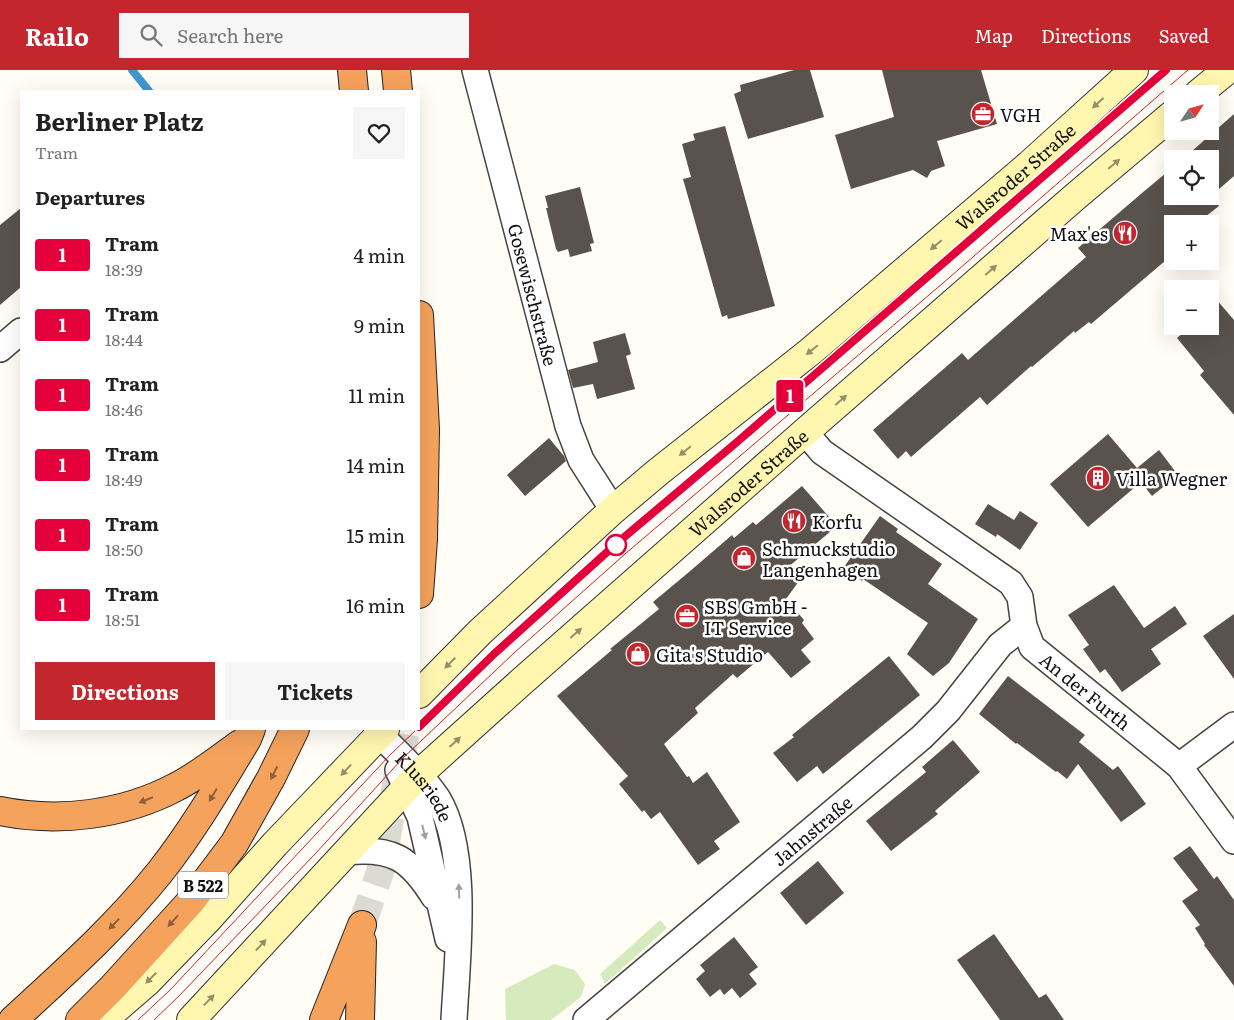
<!DOCTYPE html>
<meta charset="utf-8">
<style>
:root{--surface:#fff;--page:#f6f6f6;--text:#222;--muted:#767676;--accent:#c4262e}
body{margin:0;font-family:Literata,serif;background:var(--page);color:var(--text);height:100vh;display:flex;flex-direction:column;font-size:19px;white-space:nowrap}
*{box-sizing:border-box;margin:0}
p{font-size:16px;color:var(--muted)}
.icon{flex:none;width:28px;height:28px;fill:none;stroke:currentColor;stroke-width:2;stroke-linecap:round;stroke-linejoin:round}
.map{position:relative;flex:1;overflow:hidden}
.side{position:absolute;left:20px;top:20px;width:400px;height:640px;display:flex;flex-direction:column;background:var(--surface);border-radius:0px;box-shadow:0 5px 20px #0002}
.side>*{flex:none}
.badge{padding:0 10px;border-radius:4px;font-size:18px;line-height:32px}
.needle{width:32px;rotate:54deg}
.tools{position:absolute;left:1164px;top:15px;display:grid;gap:10px}
.tools a{display:grid;place-items:center;width:55px;height:55px;border-radius:0px;background:var(--surface);box-shadow:0 5px 20px #0002;font-size:25px}
.map>.badge{position:absolute;translate:-50% -50%;box-shadow:0 0 0 2px #fff}
h2{padding:0 15px;font-size:19px;line-height:45px}
.round{display:grid;place-items:center;flex:none;width:52px;height:52px;border-radius:0px;background:var(--page)}
.summary{display:flex;align-items:center;justify-content:space-between;height:85px;padding:0 15px}
h1{font-size:24px;font-weight:700;line-height:38px}
.action{display:flex;gap:10px;margin-top:auto;padding:10px 15px}
.action a{flex:1;height:58px;border-radius:0px;background:var(--accent);color:#fff;font-size:20px;font-weight:700;line-height:58px;text-align:center}
.action a+a{background:var(--page);color:var(--text)}
ul{padding:0;list-style:none}
li{display:flex;align-items:center;gap:15px;height:70px;padding:0 15px}
li div{flex:1}
li b{display:block;font-size:19px}
li em{font-style:normal}
li .badge{min-width:55px;font-weight:700;text-align:center}
header{display:flex;align-items:center;gap:30px;box-sizing:border-box;height:70px;padding:0 25px;background:var(--accent);color:#fff}
header strong{font-size:24px}
nav{display:flex;gap:28px;margin-inline-start:auto;font-size:18px}
.search{width:350px;height:45px;background:var(--page);display:flex;align-items:center;gap:12px;box-sizing:border-box;padding:0 18px;border-radius:0px;color:var(--muted);font-size:19px}
.map>svg:first-child{display:block}
.green{fill:#d5ebbd}
.lines{fill:none;stroke-linecap:round;stroke-linejoin:round}
.stream{stroke:#3f96cf;stroke-width:8}
.building{fill:#5a524d}
.highway-tunnel{stroke:#dbdad3;stroke-width:28;stroke-dasharray:28 14;stroke-linecap:butt}
.street-casing{stroke:#444;stroke-width:28}
.secondary-casing{stroke:#333;stroke-width:30}
.highway-casing{stroke:#222;stroke-width:30}
.street{stroke:#fff;stroke-width:25}
.secondary{stroke:#fff6b0;stroke-width:28}
.highway{stroke:#f5a25d;stroke-width:28}
.tram{stroke:#c4262e;stroke-width:1}
.oneway{fill:#948f68}
.oneway2{fill:#8e613b}
.oneway3{fill:#a0a0a0}
.line-casing{stroke:#fff;stroke-width:11}
.line{stroke:#e4003a;stroke-width:8}
.stop-dot{fill:#fff;stroke:#e4003a;stroke-width:2.5}
.labels{text-anchor:middle;dominant-baseline:central;stroke-width:5;stroke-linejoin:round;paint-order:stroke}
.shield{fill:#fff;stroke:#585858;stroke-width:1}
.shield-label{font-size:16px;font-weight:bold;fill:#111}
.poi-label{font-size:18px;fill:#111;stroke:#fff;text-anchor:start}
.street-label{font-size:18px;fill:#111;stroke:#fff}
</style>
<header>
<strong>Railo</strong>
<div class="search"><svg class="icon" aria-label="search" viewBox="0 0 24 24"><circle cx="10" cy="10" r="6"/><path d="M15 15l6 6"/></svg>Search here</div>
<nav><a>Map</a><a>Directions</a><a>Saved</a></nav>
</header>
<div class="map">
<svg width="1234" height="950" viewBox="0 0 1234 950">
<rect width="100%" height="100%" fill="#fffdf5"/>
<path class="green" d="M 660,850 L 667,858 L 605,914 L 600,904 Z
M 554,894 L 575,900 L 585,914 L 581,927 L 551,950 L 506,950 L 505,919 Z"/>
<g class="lines">
<path class="stream" d="M 132,0 L 149,21"/>
</g>
<path class="building" d="M 794,0 L 810,0 L 824,47 L 748,69 L 734,24 L 741,21 L 740,15 Z
M 882,0 L 981,0 L 997,54 L 937,71 L 945,96 L 931,101 L 927,108 L 913,100 L 851,119 L 835,65 L 894,47 Z
M 1234,44 L 1234,106 L 1211,126 L 1219,136 L 1201,150 L 1204,154 L 1172,154 L 1172,185 L 1091,254 L 1089,252 L 1075,263 L 1074,261 L 1032,297 L 1031,296 L 987,335 L 980,327 L 911,387 L 906,381 L 898,389 L 873,360 L 962,283 L 968,290 L 1086,187 L 1078,178 L 1142,123 L 1172,98 L 1172,126 L 1210,126 L 1210,89 L 1183,89 Z
M 725,56 L 775,236 L 728,249 L 727,245 L 722,247 L 683,109 L 691,107 L 682,74 L 695,70 L 693,64 Z
M 580,117 L 594,173 L 590,174 L 592,181 L 570,187 L 568,179 L 558,182 L 556,179 L 546,138 L 548,138 L 545,126 Z
M 21,138 L 21,217 L 0,235 L 0,155 Z
M 1210,222 L 1234,250 L 1234,345 L 1200,305 L 1204,301 L 1177,268 L 1191,256 L 1210,256 Z
M 625,263 L 631,284 L 626,286 L 635,319 L 597,329 L 593,314 L 573,318 L 568,300 L 598,292 L 593,272 Z
M 1108,364 L 1137,398 L 1159,380 L 1178,405 L 1152,426 L 1141,412 L 1088,457 L 1050,414 Z
M 549,368 L 564,386 L 566,391 L 525,426 L 507,405 Z
M 802,416 L 837,456 L 787,498 L 799,511 L 786,529 L 804,550 L 802,553 L 814,569 L 801,580 L 811,592 L 791,608 L 768,582 L 737,608 L 733,604 L 695,638 L 698,643 L 664,674 L 687,707 L 689,706 L 693,713 L 707,702 L 740,752 L 714,771 L 720,779 L 698,795 L 660,742 L 651,749 L 644,740 L 642,742 L 619,714 L 628,706 L 557,626 L 612,580 L 610,579 L 659,539 L 653,532 L 689,502 L 732,465 L 734,468 L 753,452 L 756,455 Z
M 988,434 L 1014,450 L 1020,441 L 1038,453 L 1020,480 L 997,464 L 996,467 L 975,454 Z
M 880,446 L 898,459 L 896,462 L 942,494 L 928,514 L 978,549 L 949,593 L 933,606 L 907,584 L 928,553 L 863,509 L 862,511 L 844,497 Z
M 1114,515 L 1144,558 L 1175,536 L 1187,554 L 1151,579 L 1161,594 L 1122,622 L 1105,599 L 1100,603 L 1083,579 L 1089,575 L 1068,545 Z
M 1234,544 L 1234,609 L 1203,566 Z
M 889,586 L 920,625 L 823,704 L 817,696 L 797,712 L 773,683 L 794,667 L 792,665 Z
M 1008,606 L 1085,665 L 1079,672 L 1113,700 L 1118,696 L 1146,734 L 1121,752 L 1078,694 L 1067,709 L 1057,701 L 1056,702 L 1017,673 L 1016,674 L 979,644 Z
M 953,670 L 980,702 L 935,741 L 938,744 L 891,781 L 866,751 L 926,702 L 922,697 Z
M 1190,776 L 1214,809 L 1217,806 L 1234,830 L 1234,916 L 1204,875 L 1205,874 L 1195,858 L 1200,855 L 1182,831 L 1198,820 L 1173,788 Z
M 818,791 L 844,823 L 806,855 L 780,823 Z
M 994,864 L 1039,928 L 1046,924 L 1064,950 L 1000,950 L 957,890 Z
M 734,867 L 758,897 L 749,904 L 757,914 L 740,928 L 732,918 L 724,925 L 720,919 L 710,927 L 696,909 L 705,901 L 700,895 Z"/>
<g class="lines">
<path class="highway-tunnel" d="M 362,855 L 381,799 L 406,659"/>
<g class="street-casing">
<g id="street">
<path id="s1" d="M 475,0 L 568,356 L 581,390 L 613,440"/>
<path d="M 0,279 L 21,261"/>
<path id="s2" d="M 805,362 L 822,382 L 1011,513 L 1020,527 L 1024,556 L 1032,577 L 1179,696 L 1234,771"/>
<path id="s3" d="M 379,664 C 400,685 422,705 438,729 C 470,782 457,889 454,950"/>
<path d="M 1179,696 L 1234,655"/>
<path d="M 398,700 L 420,747 L 448,869"/>
<path d="M 346,782 C 392,777 410,788 434,827"/>
<path id="s4" d="M 586,950 L 922,667 L 948,641 L 1000,575 L 1024,556"/>
</g>
</g>
<g class="secondary-casing">
<g id="secondary">
<path d="M 1198,24 L 1227,0"/>
<path id="s5" d="M 419,624 L 480,562 L 613,440 L 658,402 L 811,281 L 1029,95 L 1134,0"/>
<path d="M 103,950 L 146,913 L 209,848 L 275,774 L 385,659"/>
<path id="s6" d="M 191,950 L 419,704 L 520,613 L 805,362 L 1076,126 L 1172,45"/>
</g>
</g>
<g class="highway-casing">
<path id="highway" d="M 352,0 L 354,21
M 396,0 L 398,21
M 419,245 L 425,359 L 423,469 L 419,524
M 0,741 C 58,753 123,745 176,717 C 198,706 220,688 240,674
M 13,950 C 64,903 116,857 160,802 C 193,760 220,714 247,669 L 251,659
M 80,950 L 112,918 L 191,831 L 234,774 L 271,708 L 295,659
M 324,950 L 362,855
M 360,950 L 362,872"/>
</g>
<use href="#street" class="street"/>
<use href="#secondary" class="secondary"/>
<use href="#highway" class="highway"/>
<path class="tram" d="M 419,657 L 494,584 L 617,474 L 724,383 L 1166,0
M 138,950 L 171,919 L 390,685 L 417,659
M 154,950 L 178,927 L 315,784 L 403,688 L 514,583 L 625,484 L 943,213 L 1188,0"/>
</g>
<defs><path id="oneway-solid" d="M-6-.8H1V-3.2L6.5 0L1 3.2V.8H-6Z" transform="scale(1.25)"/></defs>
<g class="oneway">
<use href="#oneway-solid" transform="translate(1098 33) rotate(138)"/>
<use href="#oneway-solid" transform="translate(1114 94) rotate(-40)"/>
<use href="#oneway-solid" transform="translate(936 175) rotate(140)"/>
<use href="#oneway-solid" transform="translate(991 200) rotate(-41)"/>
<use href="#oneway-solid" transform="translate(812 280) rotate(141)"/>
<use href="#oneway-solid" transform="translate(841 330) rotate(-41)"/>
<use href="#oneway-solid" transform="translate(685 381) rotate(141)"/>
<use href="#oneway-solid" transform="translate(576 563) rotate(-41)"/>
<use href="#oneway-solid" transform="translate(450 593) rotate(135)"/>
<use href="#oneway-solid" transform="translate(455 672) rotate(-42)"/>
<use href="#oneway-solid" transform="translate(346 700) rotate(133)"/>
<use href="#oneway-solid" transform="translate(261 875) rotate(-47)"/>
<use href="#oneway-solid" transform="translate(151 908) rotate(135)"/>
<use href="#oneway-solid" transform="translate(209 930) rotate(-46)"/>
</g>
<g class="oneway2">
<use href="#oneway-solid" transform="translate(274 703) rotate(116)"/>
<use href="#oneway-solid" transform="translate(213 725) rotate(121)"/>
<use href="#oneway-solid" transform="translate(146 730) rotate(158)"/>
<use href="#oneway-solid" transform="translate(173 851) rotate(132)"/>
<use href="#oneway-solid" transform="translate(114 854) rotate(134)"/>
</g>
<g class="oneway3">
<use href="#oneway-solid" transform="translate(424 762) rotate(76)"/>
<use href="#oneway-solid" transform="translate(459 821) rotate(-92)"/>
</g>
<g class="lines">
<g class="line-casing">
<path id="line" d="M 419,657 L 494,584 L 616,474 L 737,372 L 1166,0"/>
</g>
<use href="#line" class="line"/>
</g>
<defs>
<g id="office-disc" transform="scale(1.25)"><circle r="9.5" fill="#c4262e" stroke="#fff"/><path d="M-6-3h4V-5.5h4V-3h4V5H-6ZM-1-4.5V-3h2v-1.5ZM-6 0V1H6V0Z" fill="#fff"/></g>
<g id="restaurant-disc" transform="scale(1.25)"><circle r="9.5" fill="#c4262e" stroke="#fff"/><path d="M-5-6h1v4h1v-4h1v4h1v-4h1v5L-1.5 .5V6h-2V.5L-5-1ZM5-6V6H3V1.5H1.5Q1.5-4 5-6Z" fill="#fff"/></g>
<g id="building-disc" transform="scale(1.25)"><circle r="9.5" fill="#c4262e" stroke="#fff"/><path d="M-4-6H4V6H1V3H-1V6H-4ZM-2.5-4.3h1.7v1.8h-1.7ZM.8-4.3h1.7v1.8H.8ZM-2.5-1h1.7V.8h-1.7ZM.8-1h1.7V.8H.8Z" fill="#fff"/></g>
<g id="shop-disc" transform="scale(1.25)"><circle r="9.5" fill="#c4262e" stroke="#fff"/><path d="M-5-2.5h2.3a2.7 3.5 0 0 1 5.4 0H5L5.5 6h-11ZM-1.5-2.5h3a1.5 2.3 0 0 0-3 0Z" fill="#fff"/></g>
</defs>
<g fill-rule="evenodd">
<use href="#office-disc" x="983" y="44"/>
<use href="#restaurant-disc" x="1125" y="163"/>
<use href="#building-disc" x="1098" y="408"/>
<use href="#restaurant-disc" x="794" y="451"/>
<use href="#shop-disc" x="744" y="488"/>
<use href="#office-disc" x="687" y="546"/>
<use href="#shop-disc" x="638" y="584"/>
</g>
<circle class="stop-dot" cx="616" cy="475" r="10"/>
<g class="labels">
<rect class="shield" x="178" y="801.5" width="50" height="27" rx="4"/>
<g class="shield-label">
<text x="203" y="815">B 522</text>
</g>
<g class="poi-label">
<text x="1000" y="44">VGH</text>
<text x="1108" y="163" text-anchor="end">Max'es</text>
<text x="1116" y="408">Villa Wegner</text>
<text x="812" y="451">Korfu</text>
<text x="762" y="478">Schmuckstudio<tspan x="762" dy="21">Langenhagen</tspan></text>
<text x="704" y="536">SBS GmbH -<tspan x="704" dy="21">IT Service</tspan></text>
<text x="656" y="584">Gita's Studio</text>
</g>
<g class="street-label">
<text stroke="none"><textPath href="#s5" startOffset="790">Walsroder Straße</textPath></text>
<text stroke="none"><textPath href="#s1" startOffset="232">Gosewischstraße</textPath></text>
<text stroke="none"><textPath href="#s6" startOffset="775">Walsroder Straße</textPath></text>
<text stroke="none"><textPath href="#s2" startOffset="394">An der Furth</textPath></text>
<text stroke="none"><textPath href="#s3" startOffset="70">Klusriede</textPath></text>
<text stroke="none"><textPath href="#s4" startOffset="295">Jahnstraße</textPath></text>
</g>
</g>
</svg>
<div class="tools">
<a><svg class="needle" viewBox="-14 -14 28 28"><path d="M0-13l5 13h-10z" fill="#e53935"/><path d="M0 13l5-13h-10z" fill="#767676"/></svg></a>
<a><svg class="icon" aria-label="locate" viewBox="0 0 24 24"><circle cx="12" cy="12" r="6"/><path d="M12 2v4M12 18v4M2 12h4M18 12h4"/></svg></a>
<a>+</a>
<a>−</a>
</div>
<b class="badge" style="left:790px;top:326px;background:#e4003a;color:#fff">1</b>
<section class="side">
<div class="summary"><div><h1>Berliner Platz</h1><p>Tram</p></div><a class="round"><svg class="icon" aria-label="heart" viewBox="0 0 24 24"><path d="M12 20l-8-8c-3-5 5-10 8-4 3-6 11-1 8 4z"/></svg></a></div>
<h2>Departures</h2>
<ul>
<li><span class="badge" style="background:#e4003a;color:#fff">1</span><div><b>Tram</b><p>18:39</p></div><em>4 min</em></li>
<li><span class="badge" style="background:#e4003a;color:#fff">1</span><div><b>Tram</b><p>18:44</p></div><em>9 min</em></li>
<li><span class="badge" style="background:#e4003a;color:#fff">1</span><div><b>Tram</b><p>18:46</p></div><em>11 min</em></li>
<li><span class="badge" style="background:#e4003a;color:#fff">1</span><div><b>Tram</b><p>18:49</p></div><em>14 min</em></li>
<li><span class="badge" style="background:#e4003a;color:#fff">1</span><div><b>Tram</b><p>18:50</p></div><em>15 min</em></li>
<li><span class="badge" style="background:#e4003a;color:#fff">1</span><div><b>Tram</b><p>18:51</p></div><em>16 min</em></li>
</ul>
<div class="action"><a>Directions</a><a>Tickets</a></div>
</section>
</div>
